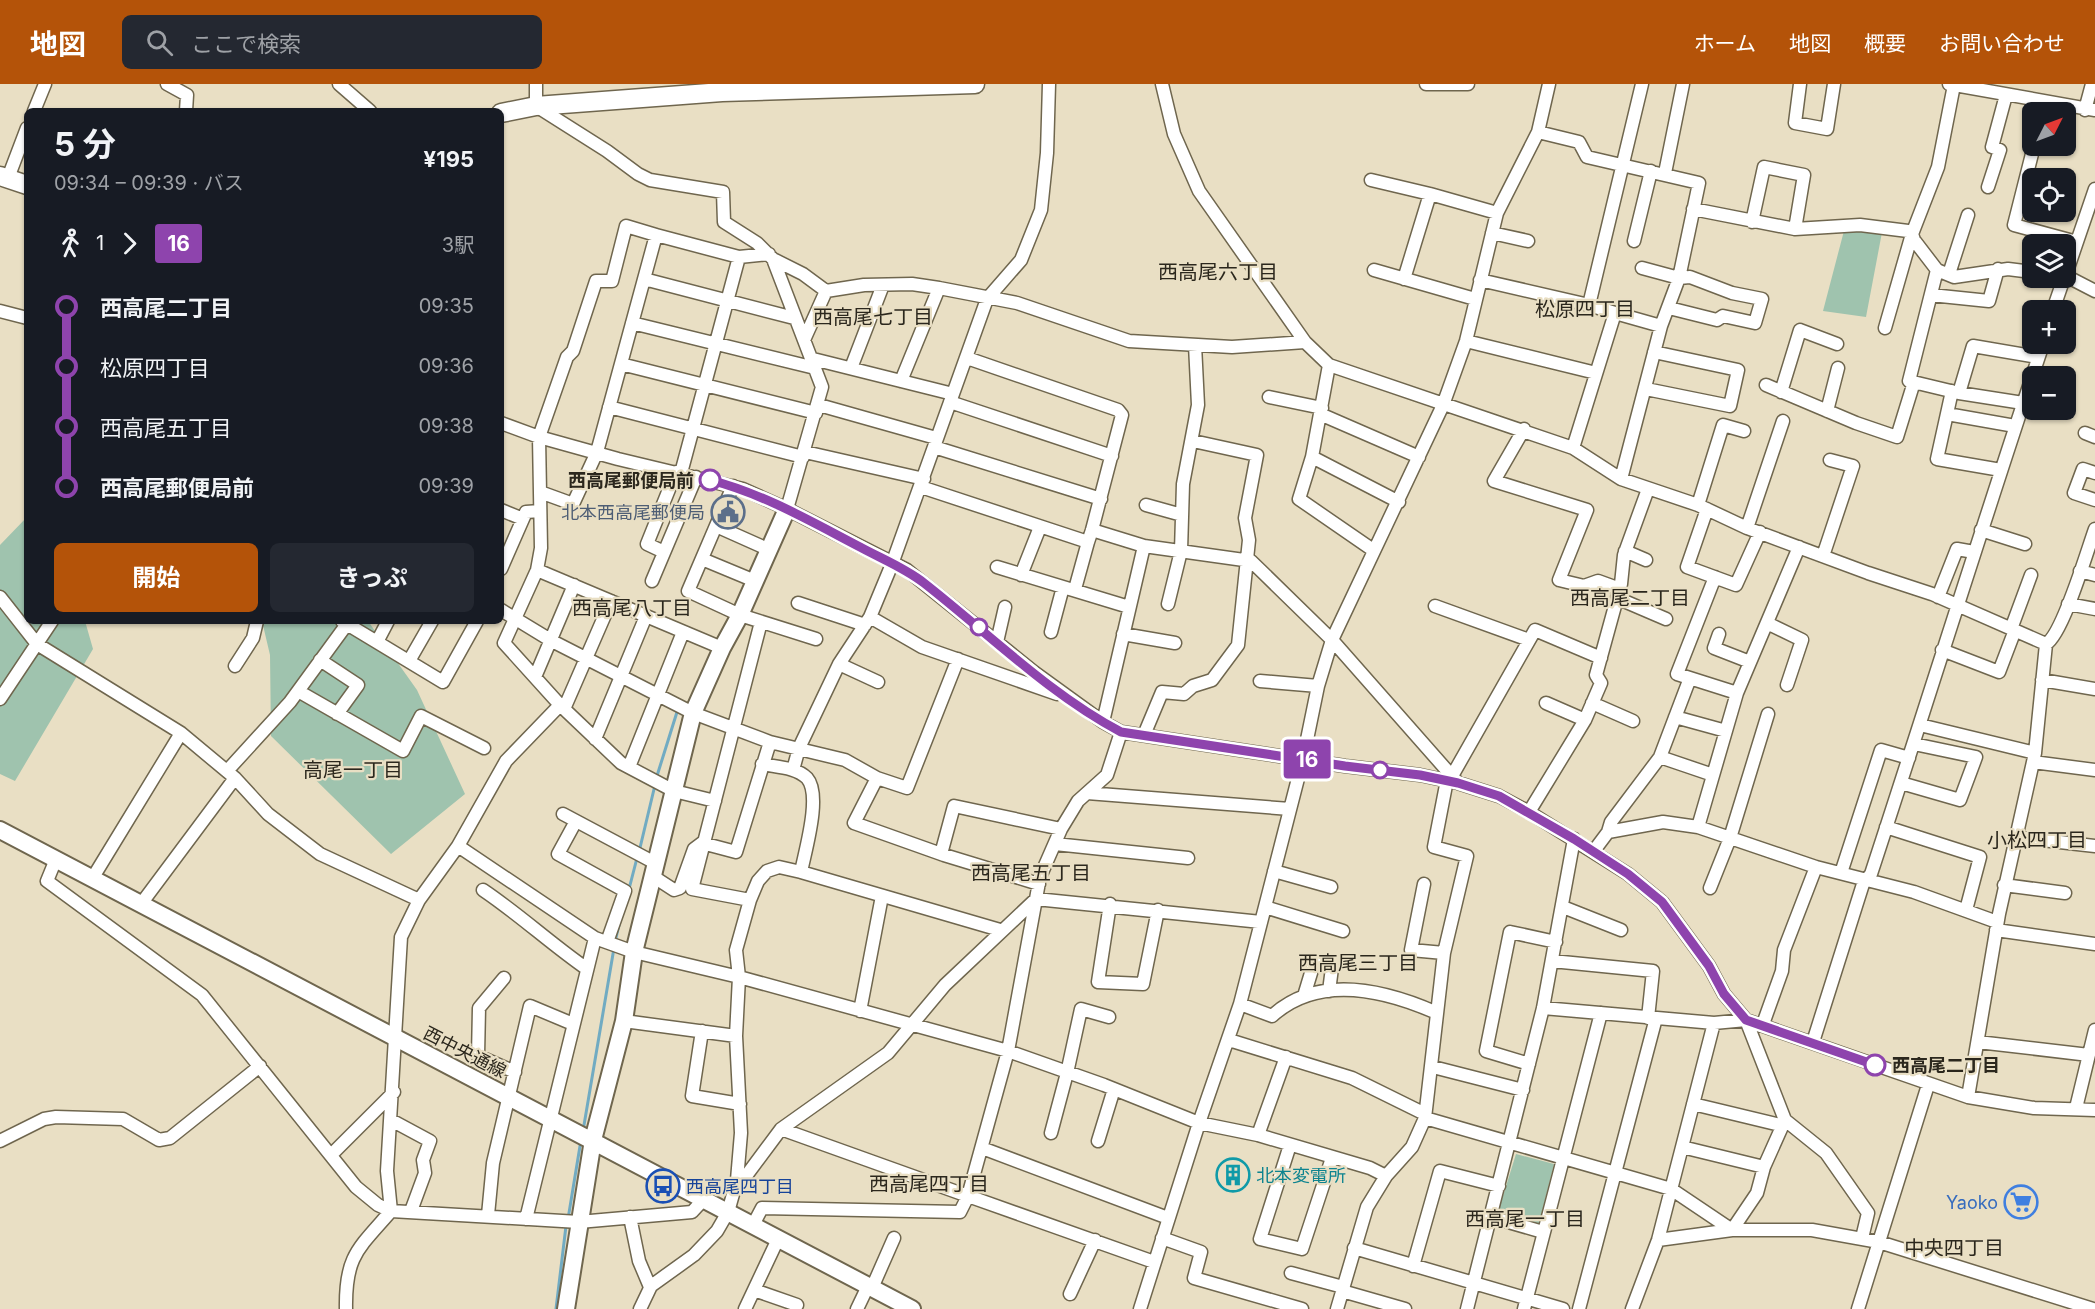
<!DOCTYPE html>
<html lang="ja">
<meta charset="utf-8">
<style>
:root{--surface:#171b24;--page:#242831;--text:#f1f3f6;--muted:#9ea1a6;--accent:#b45309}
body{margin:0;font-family:Inter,"Noto Sans JP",sans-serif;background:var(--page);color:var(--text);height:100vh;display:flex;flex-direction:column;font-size:22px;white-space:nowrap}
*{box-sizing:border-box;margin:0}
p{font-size:20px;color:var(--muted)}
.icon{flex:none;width:33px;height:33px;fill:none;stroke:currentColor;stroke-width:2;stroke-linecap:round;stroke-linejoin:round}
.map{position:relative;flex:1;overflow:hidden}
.side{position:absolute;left:24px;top:24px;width:480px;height:516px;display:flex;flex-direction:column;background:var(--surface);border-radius:9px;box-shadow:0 2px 4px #0004}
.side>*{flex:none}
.badge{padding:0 12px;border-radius:4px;font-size:21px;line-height:39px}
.needle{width:39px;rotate:48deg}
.controls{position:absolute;left:2022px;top:18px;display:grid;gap:12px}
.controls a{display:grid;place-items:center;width:54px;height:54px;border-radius:9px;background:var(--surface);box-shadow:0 2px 4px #0004;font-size:30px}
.map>.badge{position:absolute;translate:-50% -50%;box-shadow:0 0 0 3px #fff}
.legs{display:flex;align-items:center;gap:9px;height:66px;padding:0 30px;font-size:20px}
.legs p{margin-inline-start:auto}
.head{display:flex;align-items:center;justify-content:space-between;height:102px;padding:0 30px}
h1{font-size:33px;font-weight:700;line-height:45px}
.cta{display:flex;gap:12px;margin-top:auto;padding:12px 30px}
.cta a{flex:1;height:69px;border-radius:9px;background:var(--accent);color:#fff;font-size:24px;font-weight:700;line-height:69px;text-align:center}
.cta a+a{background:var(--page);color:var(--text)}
ul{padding:0 30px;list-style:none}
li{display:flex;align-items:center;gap:21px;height:60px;font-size:22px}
li i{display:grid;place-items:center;width:9px;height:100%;margin:0 8px;background:currentColor}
li i::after{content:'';width:15px;height:15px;margin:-8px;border:4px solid;border-radius:50%;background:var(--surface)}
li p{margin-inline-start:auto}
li:first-child i{background:linear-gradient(#0000 50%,currentColor 0)}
li:last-child i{background:linear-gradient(currentColor 50%,#0000 0)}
header{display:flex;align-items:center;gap:36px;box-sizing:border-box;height:84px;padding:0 30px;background:var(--accent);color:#fff}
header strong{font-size:28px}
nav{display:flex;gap:33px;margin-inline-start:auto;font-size:21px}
.search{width:420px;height:54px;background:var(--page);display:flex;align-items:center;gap:15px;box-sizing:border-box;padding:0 21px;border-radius:9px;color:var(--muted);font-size:22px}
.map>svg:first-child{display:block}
.green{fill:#9fc3ae}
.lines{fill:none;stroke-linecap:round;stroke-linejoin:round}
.stream{stroke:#71abc2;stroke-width:3}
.street-casing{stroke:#6f664e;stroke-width:15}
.secondary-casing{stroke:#6f664e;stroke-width:20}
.primary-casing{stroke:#6f664e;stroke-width:21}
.street{stroke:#fff;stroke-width:12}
.secondary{stroke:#fff;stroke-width:16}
.primary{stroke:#fff;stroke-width:18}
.line-1-casing{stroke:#fff;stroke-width:14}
.line-1{stroke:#8e44ad;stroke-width:9}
.stop-1-dot{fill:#fff;stroke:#8e44ad;stroke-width:3}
.labels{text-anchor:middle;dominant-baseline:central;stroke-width:4.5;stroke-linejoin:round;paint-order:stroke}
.stop-label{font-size:18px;font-weight:bold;fill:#2b271d;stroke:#e9dfc4;text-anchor:end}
.service-label{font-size:18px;fill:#4e5e75;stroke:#e9dfc4;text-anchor:end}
.street-label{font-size:18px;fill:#2b271d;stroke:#e9dfc4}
.culture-label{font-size:18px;fill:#0d838f;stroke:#e9dfc4;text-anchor:start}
.transit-label{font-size:18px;fill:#164399;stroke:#e9dfc4;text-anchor:start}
.shop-label{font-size:18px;fill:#366cbe;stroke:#e9dfc4;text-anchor:end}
.neighbourhood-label{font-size:20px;fill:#2b271d;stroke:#e9dfc4}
</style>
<header>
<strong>地図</strong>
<div class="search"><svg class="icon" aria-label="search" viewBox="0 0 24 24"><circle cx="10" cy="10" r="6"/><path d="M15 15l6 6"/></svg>ここで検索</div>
<nav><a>ホーム</a><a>地図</a><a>概要</a><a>お問い合わせ</a></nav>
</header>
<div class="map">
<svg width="2095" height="1225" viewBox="0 0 2095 1225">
<rect width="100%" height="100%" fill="#e9dfc4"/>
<path class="green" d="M 1845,143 L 1883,143 L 1866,233 L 1823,227 Z
M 27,433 L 27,537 L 85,537 L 93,565 L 15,697 L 0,690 L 0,461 Z
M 262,537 L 368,537 L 417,606 L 465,710 L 391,770 L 271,652 L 270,571 Z
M 1516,1070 L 1554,1080 L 1538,1143 L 1498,1128 Z"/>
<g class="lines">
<path class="stream" d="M 656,695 L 677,628
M 639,768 L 655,701
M 629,805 L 637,774
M 615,858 L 619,841
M 583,1047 L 614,864
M 568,1135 L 581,1056
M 556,1225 L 566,1142"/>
<g class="street-casing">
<path id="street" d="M 167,0 L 187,11 L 186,27
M 339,0 L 370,27
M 536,0 L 536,22 L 607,67 L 638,90 L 650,96 L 723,108 L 724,138 L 757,159 L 773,175 L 803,190 L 826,207 L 864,201 L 912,200 L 939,204 L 1017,219 L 1129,257 L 1232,263 L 1305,258
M 1162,0 L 1174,50 L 1199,107 L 1305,258 L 1329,281 L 1573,364 L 1621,395 L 1698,421 L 1747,444 L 1868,489 L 1932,510 L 2046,560
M 1426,0 L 1468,0
M 1800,0 L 1795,39 L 1827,45 L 1834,0
M 1949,0 L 2095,26
M 1954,1 L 1938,83 L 1912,150 L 1914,156 L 1937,186 L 1954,193 L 2008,185 L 2032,188
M 2085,26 L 2092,0
M 34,27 L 45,0
M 1538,48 L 1579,58 L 1587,73 L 1699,99 L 1679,194 L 1661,242 L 1621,395
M 2034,62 L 2014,141 L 2077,158
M 1665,89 L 1683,0
M 8,94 L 27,44
M 1371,96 L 1430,110 L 1497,129
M 1988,103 L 2000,66 L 1992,63 L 2006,11
M 1693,125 L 1795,145 L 1860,141 L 1908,147 L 1912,150 L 1885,244
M 1752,138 L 1764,83 L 1804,91 L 1795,145
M 1492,149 L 1528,157
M 656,151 L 626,142 L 612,197 L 596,197 L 573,267 L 567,273 L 539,353 L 541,464 L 537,486 L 504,559 L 560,621 L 621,679 L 674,707 L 715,717
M 1634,157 L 1651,87
M 773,175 L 822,303 L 787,425
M 1642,184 L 1679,194 L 1690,193 L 1732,209 L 1762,215 L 1755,239 L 1723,232 L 1717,236 L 1669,224
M 1374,186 L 1475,215
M 1937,186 L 1909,297 L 1959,309 L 2023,319
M 1949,190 L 1968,131
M 2066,190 L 2095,105
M 2066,192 L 2095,207
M 644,195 L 794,234
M 1404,195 L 1430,110
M 1480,196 L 1589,221
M 1931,211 L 1989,217 L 1998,185
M 2053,226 L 2064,194
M 0,227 L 27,234
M 1615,229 L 1661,242
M 632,239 L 815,284
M 804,256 L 826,207
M 1466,257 L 1596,289
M 813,275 L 953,310
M 621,280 L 816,329
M 1329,281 L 1312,373 L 1299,415 L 1373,466
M 851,284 L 883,201
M 901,297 L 939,204
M 1766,301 L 1856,339 L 1897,353 L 1914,298
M 1646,305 L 1730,322 L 1738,286 L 1654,268
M 1952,307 L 1937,375 L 2001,386
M 1781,308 L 1800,246 L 1837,260
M 1959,309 L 1973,262 L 2038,273
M 1269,313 L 1322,324
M 950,318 L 1112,372
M 819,321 L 936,354
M 609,323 L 803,373
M 1827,327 L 1838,284
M 1320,330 L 1419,373
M 1947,330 L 2015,342
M 501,339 L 539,353 L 618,375 L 743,405 L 787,425 L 907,486 L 1034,588 L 1103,638 L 1121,648 L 1345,682 L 1420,691 L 1458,699 L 1499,712 L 1529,728 L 1628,790 L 1662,818 L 1709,882 L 1724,910 L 1746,936 L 1785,1036 L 1764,1083 L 1757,1109 L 1732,1146
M 1524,345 L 1494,397 L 1587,426 L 1559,496 L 1584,502 L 1598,497 L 1620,505
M 2085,349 L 2095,353
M 934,363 L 1101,415
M 1573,364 L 1615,229 L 1589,221 L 1642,0
M 805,368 L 924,395
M 1312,373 L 1399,418
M 681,389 L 739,173
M 2095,389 L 2083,385 L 2074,409 L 2095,416
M 733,402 L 688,507 L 740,531 L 816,555
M 921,403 L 1088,458 L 1092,446 L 1122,331 L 1118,326 L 967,274
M 540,408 L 573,420 L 597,368 L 656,151 L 739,173 L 769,170
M 1146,421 L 1182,431
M 1698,421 L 1723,341 L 1744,347
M 1707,425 L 1687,483 L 1736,501 L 1760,448
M 501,426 L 523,435
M 716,442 L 770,466
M 1747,444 L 1783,337
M 1092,446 L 1144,462 L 1103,638
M 1981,446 L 2025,460
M 1144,462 L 1251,477 L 1332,556 L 1458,699
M 1625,467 L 1646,476
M 664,468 L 647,460 L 676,388
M 1823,472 L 1853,382 L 1830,376
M 702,475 L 755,497
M 997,483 L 1129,523
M 501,485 L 526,428 L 540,427
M 537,486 L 722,564
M 2080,487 L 2095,491
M 1021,491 L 1040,443
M 1715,493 L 1677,590 L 1737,609
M 652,497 L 696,393
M 1075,505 L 1088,458
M 0,513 L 37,560 L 181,649 L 235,694 L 268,730 L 320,770 L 419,816
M 1938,513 L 1957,465 L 1974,468
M 1617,514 L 1666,535
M 798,519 L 865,541
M 1168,520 L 1181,467 L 1183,400 L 1198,321 L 1195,261
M 2068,520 L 2095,525
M 1435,522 L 1529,556
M 501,526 L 552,557 L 693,629 L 770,658 L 736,768 L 702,759 L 694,765 L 680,804 L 674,806 L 654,793
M 870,533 L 922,563 L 1057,610
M 342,537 L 443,598 L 477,537
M 1767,539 L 1802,556 L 1787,601
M 2011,545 L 2031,491
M 1051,548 L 1063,503
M 1123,550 L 1175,559
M 1719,550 L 1714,564 L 1750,578
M 377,558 L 388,537
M 997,558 L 1005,523
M 1942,566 L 1999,588 L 2015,546
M 320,576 L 358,601 L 337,630
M 409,577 L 432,537
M 839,580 L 878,598
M 235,582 L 253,554 L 257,537
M 535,593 L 574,501
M 2042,596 L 2095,605
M 1260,597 L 1318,602
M 298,607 L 403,667 L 421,632 L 484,664
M 0,615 L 52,537
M 1546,619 L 1585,636
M 1592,619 L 1633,637
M 564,625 L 611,517
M 1675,633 L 1726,647
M 1920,641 L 2035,669
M 1121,648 L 1107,691 L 1078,717 L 1061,745 L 1040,793 L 1008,967 L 968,1112 L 1154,1178
M 1144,651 L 1162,608 L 1184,610 L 1193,602 L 1212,596 L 1238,561 L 1249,456 L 1245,434 L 1257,371 L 1193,357
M 595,655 L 646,532
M 770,658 L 845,676 L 877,694 L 907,704 L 958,575
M 1660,673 L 1713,691
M 2033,678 L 2095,686
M 762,680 C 776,683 796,683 807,694 C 822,711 805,767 801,788
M 629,683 L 683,548
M 793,686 L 799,664 L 839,580 L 870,533 L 892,480 L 987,215 L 1021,176 L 1041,126 L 1047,69 L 1049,0
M 227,687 L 290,618 L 347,540
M 1452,692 L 1535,546 L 1601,574
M 877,694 L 854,739 L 944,771 L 1039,800
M 1901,699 L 1960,716 L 1976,673 L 1914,660
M 1087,709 L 1290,725
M 1529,728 L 1585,636 L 1601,599 L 1596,591 L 1621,500 L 1624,471 L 1648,405
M 563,730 L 657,780
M 576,737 L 558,770 L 625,807 L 607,858
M 1698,743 L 1737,609 L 1799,463
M 1886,743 L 1980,773 L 1966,826
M 1608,748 L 1611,738 L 1660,673 L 1690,594
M 2015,753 L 2095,762
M 1055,760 L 1188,774
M 458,762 L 595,854 L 634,868 L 739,893 L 1008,967 L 1104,1001 L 1199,1039 L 1258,1051 L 1370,1084 L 1386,1092
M 1593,768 L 1608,748 L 1663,738 L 1698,743 L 1816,783 L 1914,808 L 1997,838
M 941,770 L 954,722 L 1061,745
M 56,775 L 47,797 L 202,911 L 356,1103 L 378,1121 L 391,1127 L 579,1138 L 692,1128 L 704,1115
M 1274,787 L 1331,803
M 1841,789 L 1881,666 L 1909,674
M 92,795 L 181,649
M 1424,800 L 1411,866 L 1444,869
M 2004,801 L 2065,809
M 1710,804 L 1730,754 L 1768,630
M 483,806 C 520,831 551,860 587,885
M 750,816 L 692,805 L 761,538
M 141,820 L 235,694
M 1110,820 L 1098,898 L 1143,900 L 1158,826
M 1265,823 L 1343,847
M 1563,823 L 1621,846
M 1996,846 L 2095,860
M 1552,877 L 1653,887 L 1648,934
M 504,894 L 479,924 L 478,972 L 515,988
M 1304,912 L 1314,879 L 1332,884 L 1329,907
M 1240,920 L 1272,932 C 1319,889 1385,906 1437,929
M 1543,924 L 1714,939 L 1746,936 L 1968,1013 L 2034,1024 L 2095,1026
M 860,927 L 882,812
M 624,937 L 736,952
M 1763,940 L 1782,887 L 1784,866 L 1816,783
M 702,947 L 692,1012 L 740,1020
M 1229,956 L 1352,994 L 1425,1030
M 1813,958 L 1863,800 L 1871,790 C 1929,613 1984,436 2043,260
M 1978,958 L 2089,971
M 1529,980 L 1486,967 L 1510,848 L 1556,858
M 1433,983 L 1523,1006
M 1968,1013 L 1999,830 L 2035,669 L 2046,560 C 2063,550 2087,467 2095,445
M 1693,1020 L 1780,1041
M 2076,1024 L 2095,946
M 1425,1034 L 1671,1105 L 1732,1146
M 391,1036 L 430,1057 L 423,1076 L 425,1089 L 411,1127
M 1785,1036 L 1826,1069 L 1868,1129 L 1862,1154
M 1051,1049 L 1067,989 L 1081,925 L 1109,933
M 1258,1051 L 1286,973
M 0,1057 L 44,1035 L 56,1033 L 123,1035 L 159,1056 L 170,1054 L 260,982
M 1098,1057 L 1114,1005
M 1290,1061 L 1260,1155 L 1302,1165 L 1332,1074
M 1682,1063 L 1764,1083
M 982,1064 L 1168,1134
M 331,1071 L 394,1008
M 737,1096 L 743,1096 L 781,1045 L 888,969 L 945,901 L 1036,815 L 1261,838
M 488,1131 L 493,1079 L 530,922 L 573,940
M 630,1133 L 639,1177 L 650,1203
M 1491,1133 L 1543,1148
M 526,1135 L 595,854
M 753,1141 L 762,1124 L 960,1128 L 968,1112 L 781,1045
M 1162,1154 L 1201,1168 L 1194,1194 L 1302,1225
M 1658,1156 L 1732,1146 L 1812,1146 L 1879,1158 L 2093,1225
M 1354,1164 L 1563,1225
M 1413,1182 L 1440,1087 L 1499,1102
M 1291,1189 L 1343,1203
M 872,1204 L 894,1154
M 754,1206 L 797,1221
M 1342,1207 L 1405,1225
M 1070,1210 L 1095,1156
M 346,1225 C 345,1172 358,1165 391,1127 L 387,1087 L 401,853 L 419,816 L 458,762 L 506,677 L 560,621
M 640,1225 L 651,1202 L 694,1171 L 717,1147 L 728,1128 L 737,1096 L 741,1049 L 736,952 L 739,893 L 736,866 L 750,816 L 758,797 L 767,787 L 779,783 L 801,788 L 1000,846
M 745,1225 L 778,1155
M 857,1225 L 868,1202
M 1140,1225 L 1199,1039 L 1240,920 L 1303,675 L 1318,602 L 1332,556 L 1443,321 L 1466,257 L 1497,129 L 1538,48 L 1549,0
M 1337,1225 L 1367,1123 L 1386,1092 L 1412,1063 L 1425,1034 L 1444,869 L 1467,772 L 1434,763 L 1447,696
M 1467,1225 L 1543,924 L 1574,755
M 1524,1225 L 1601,929
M 1579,1225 L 1656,934
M 1632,1225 L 1658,1156 L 1714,939
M 1858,1225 L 1928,1001"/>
</g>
<g class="secondary-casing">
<path id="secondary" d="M 0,746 L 912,1225
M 566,1225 L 593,1056 L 624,937 L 634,868 L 693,629 L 722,564 L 740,531 L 787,425"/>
</g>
<g class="primary-casing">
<path id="primary" d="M 501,29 L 536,22 L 722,8 L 975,0
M 0,92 L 27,101"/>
</g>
<use href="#street" class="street"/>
<use href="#secondary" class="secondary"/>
<use href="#primary" class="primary"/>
</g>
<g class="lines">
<g class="line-1-casing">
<path id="line-1" d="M 710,396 C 764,410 812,438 860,463 C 882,475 905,484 924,499 C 988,549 1049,610 1121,648 L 1345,682 L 1420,691 L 1458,699 L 1499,712 L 1574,755 L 1628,790 L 1662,818 L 1709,882 L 1724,910 L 1746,936 L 1875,981"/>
</g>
<use href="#line-1" class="line-1"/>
</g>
<defs>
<g id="civic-ring" transform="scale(1.725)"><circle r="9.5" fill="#e9dfc4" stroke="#5c6f8a" stroke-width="1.5"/><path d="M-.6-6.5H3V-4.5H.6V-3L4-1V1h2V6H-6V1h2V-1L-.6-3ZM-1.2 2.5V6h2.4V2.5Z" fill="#5c6f8a"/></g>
<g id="building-ring" transform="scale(1.725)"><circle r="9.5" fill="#e9dfc4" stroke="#0f9aa8" stroke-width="1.5"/><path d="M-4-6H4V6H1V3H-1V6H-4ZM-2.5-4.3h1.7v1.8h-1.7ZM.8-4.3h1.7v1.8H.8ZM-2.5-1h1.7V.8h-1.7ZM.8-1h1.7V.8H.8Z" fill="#0f9aa8"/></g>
<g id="bus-ring" transform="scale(1.725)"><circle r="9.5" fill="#e9dfc4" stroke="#1a4fb4" stroke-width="1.5"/><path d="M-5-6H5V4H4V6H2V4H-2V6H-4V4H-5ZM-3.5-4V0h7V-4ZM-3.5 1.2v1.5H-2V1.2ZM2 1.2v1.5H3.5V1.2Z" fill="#1a4fb4"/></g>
<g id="supermarket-ring" transform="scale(1.725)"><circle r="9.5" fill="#e9dfc4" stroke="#3f7fe0" stroke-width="1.5"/><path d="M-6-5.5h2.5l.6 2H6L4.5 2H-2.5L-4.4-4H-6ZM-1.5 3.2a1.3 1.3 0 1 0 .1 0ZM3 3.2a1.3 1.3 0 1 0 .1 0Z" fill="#3f7fe0"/></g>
</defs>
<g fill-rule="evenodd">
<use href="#civic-ring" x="728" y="428"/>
<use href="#building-ring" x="1233" y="1091"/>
<use href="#bus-ring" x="663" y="1102"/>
<use href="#supermarket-ring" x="2021" y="1118"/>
</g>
<g class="stop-1-dot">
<circle cx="710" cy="396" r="10"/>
<circle cx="979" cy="543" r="8"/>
<circle cx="1380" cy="686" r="8"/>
<circle cx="1875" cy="981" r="10"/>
</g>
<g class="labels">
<g class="stop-label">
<text x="694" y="396">西高尾郵便局前</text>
<text x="1892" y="981" text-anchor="start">西高尾二丁目</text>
</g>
<g class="service-label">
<text x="705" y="428">北本西高尾郵便局</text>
</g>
<g class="street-label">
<text transform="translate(465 968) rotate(27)">西中央通線</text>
</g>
<g class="culture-label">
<text x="1256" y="1091">北本変電所</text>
</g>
<g class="transit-label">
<text x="686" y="1102">西高尾四丁目</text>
</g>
<g class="shop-label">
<text x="1998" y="1118">Yaoko</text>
</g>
<g class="neighbourhood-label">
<text x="1218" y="188">西高尾六丁目</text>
<text x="1585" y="225">松原四丁目</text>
<text x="873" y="233">西高尾七丁目</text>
<text x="1630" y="514">西高尾二丁目</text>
<text x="632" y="524">西高尾八丁目</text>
<text x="353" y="686">高尾一丁目</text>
<text x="2037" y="756">小松四丁目</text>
<text x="1031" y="789">西高尾五丁目</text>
<text x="1358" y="879">西高尾三丁目</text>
<text x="929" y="1100">西高尾四丁目</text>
<text x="1525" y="1135">西高尾一丁目</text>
<text x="1954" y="1164">中央四丁目</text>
</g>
</g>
</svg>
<div class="controls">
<a><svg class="needle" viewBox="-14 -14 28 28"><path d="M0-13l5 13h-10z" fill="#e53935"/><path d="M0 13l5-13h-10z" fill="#9ea1a6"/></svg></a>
<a><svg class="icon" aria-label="locate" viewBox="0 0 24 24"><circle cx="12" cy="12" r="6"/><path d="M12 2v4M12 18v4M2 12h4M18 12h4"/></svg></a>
<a><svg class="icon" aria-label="layers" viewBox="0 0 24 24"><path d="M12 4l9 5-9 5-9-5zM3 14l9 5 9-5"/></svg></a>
<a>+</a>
<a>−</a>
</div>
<b class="badge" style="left:1307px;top:675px;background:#8e44ad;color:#fff">16</b>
<section class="side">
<div class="head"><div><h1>5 分</h1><p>09:34 – 09:39 · バス</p></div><b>¥195</b></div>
<div class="legs"><svg class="icon" aria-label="walk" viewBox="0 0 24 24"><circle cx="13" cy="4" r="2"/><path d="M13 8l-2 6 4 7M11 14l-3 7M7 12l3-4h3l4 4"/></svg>1<svg class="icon" aria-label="forward" viewBox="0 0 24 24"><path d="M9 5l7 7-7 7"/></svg><b class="badge" style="background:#8e44ad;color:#fff">16</b><p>3駅</p></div>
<ul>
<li><i style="color:#8e44ad"></i><b>西高尾二丁目</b><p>09:35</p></li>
<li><i style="color:#8e44ad"></i><span>松原四丁目</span><p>09:36</p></li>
<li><i style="color:#8e44ad"></i><span>西高尾五丁目</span><p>09:38</p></li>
<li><i style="color:#8e44ad"></i><b>西高尾郵便局前</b><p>09:39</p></li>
</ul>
<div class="cta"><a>開始</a><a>きっぷ</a></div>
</section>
</div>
